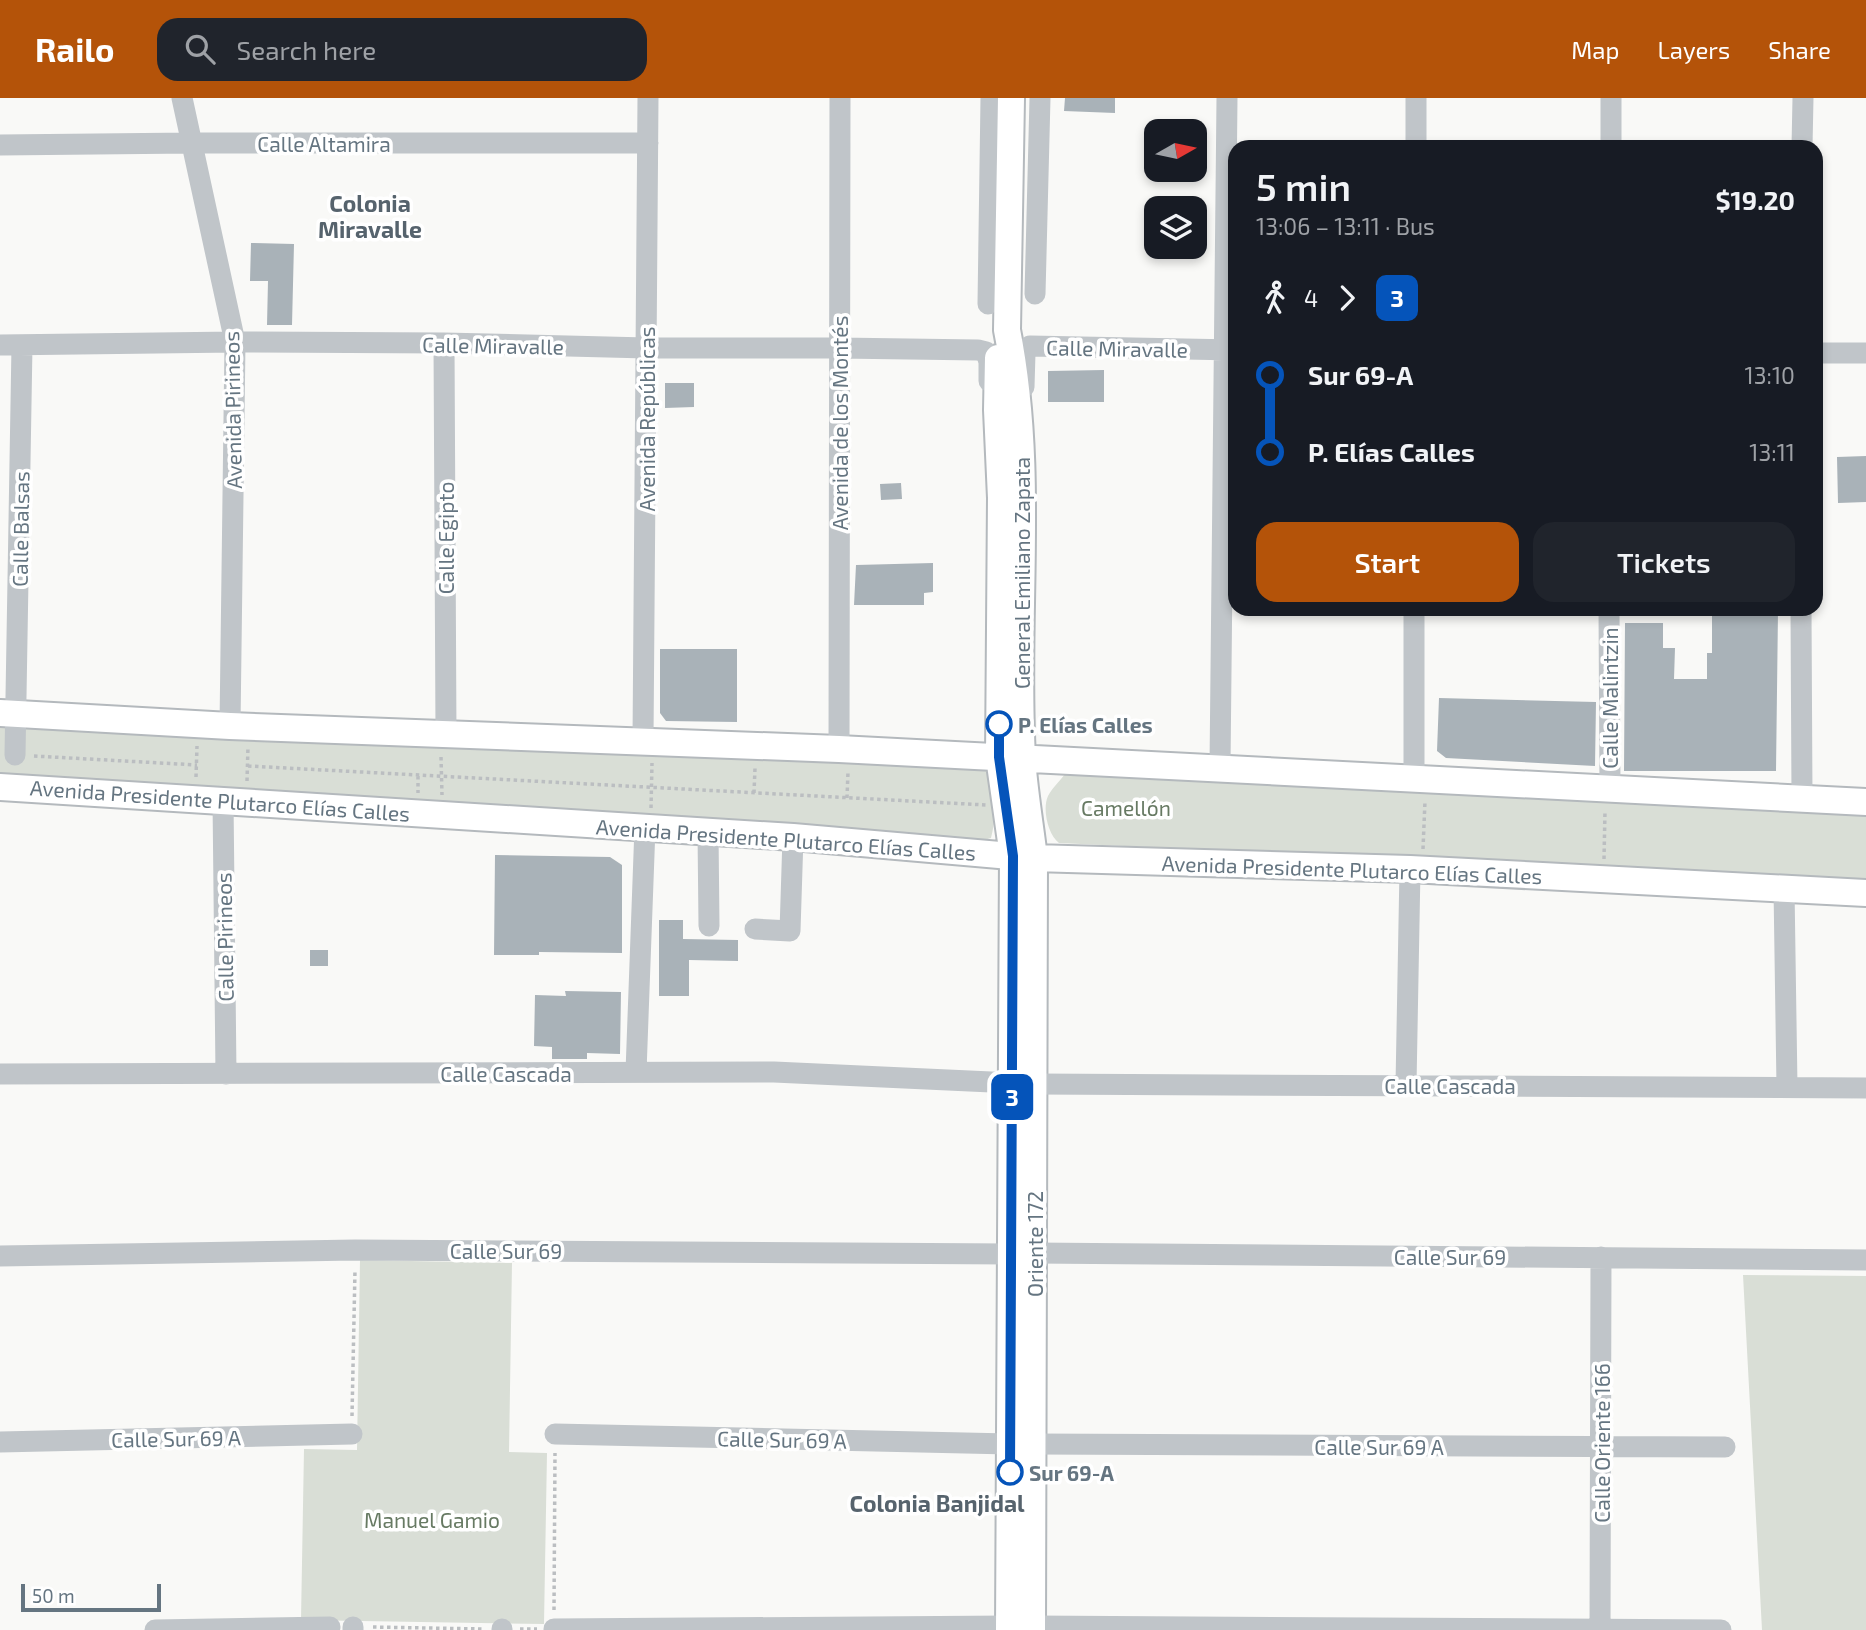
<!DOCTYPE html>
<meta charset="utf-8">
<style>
:root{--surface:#171b24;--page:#20242c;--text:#f1f3f6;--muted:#9ea1a6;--accent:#b45309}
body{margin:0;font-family:"Exo 2",sans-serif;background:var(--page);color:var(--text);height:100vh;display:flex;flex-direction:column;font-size:26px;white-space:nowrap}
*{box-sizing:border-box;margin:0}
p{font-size:23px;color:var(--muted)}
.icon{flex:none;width:38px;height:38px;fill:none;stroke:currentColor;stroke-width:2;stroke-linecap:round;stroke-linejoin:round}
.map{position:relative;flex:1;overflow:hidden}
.sheet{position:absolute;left:1228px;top:42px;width:595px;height:476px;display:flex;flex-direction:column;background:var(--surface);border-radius:21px;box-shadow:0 4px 10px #0003}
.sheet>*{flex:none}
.badge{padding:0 14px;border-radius:10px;font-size:24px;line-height:46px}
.needle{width:46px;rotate:81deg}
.tools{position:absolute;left:1144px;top:21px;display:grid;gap:14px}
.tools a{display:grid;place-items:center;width:63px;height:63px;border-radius:14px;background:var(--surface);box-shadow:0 4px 10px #0003;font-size:35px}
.scale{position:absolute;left:21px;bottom:18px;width:140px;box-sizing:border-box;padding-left:7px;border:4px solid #657581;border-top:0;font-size:19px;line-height:24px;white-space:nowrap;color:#657581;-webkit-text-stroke:5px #fff;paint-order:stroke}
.map>.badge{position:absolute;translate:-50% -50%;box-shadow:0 0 0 4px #fff}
.legs{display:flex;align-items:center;gap:10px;height:77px;padding:0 28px;font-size:23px}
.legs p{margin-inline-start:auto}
.head{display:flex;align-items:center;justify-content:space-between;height:119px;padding:0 28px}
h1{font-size:38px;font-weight:600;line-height:52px}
.action{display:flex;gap:14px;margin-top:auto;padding:14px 28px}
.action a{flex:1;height:80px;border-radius:21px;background:var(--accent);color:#fff;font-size:28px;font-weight:600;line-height:80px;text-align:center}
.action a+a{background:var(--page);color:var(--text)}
ul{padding:0 28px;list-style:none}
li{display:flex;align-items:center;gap:24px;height:77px;font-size:26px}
li i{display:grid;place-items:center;width:10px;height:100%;margin:0 9px;background:currentColor}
li i::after{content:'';width:18px;height:18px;margin:-9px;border:5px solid;border-radius:50%;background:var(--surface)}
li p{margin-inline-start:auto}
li:first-child i{background:linear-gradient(#0000 50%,currentColor 0)}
li:last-child i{background:linear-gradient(currentColor 50%,#0000 0)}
header{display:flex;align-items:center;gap:42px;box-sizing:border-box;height:98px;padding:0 35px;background:var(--accent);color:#fff}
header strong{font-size:33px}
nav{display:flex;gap:38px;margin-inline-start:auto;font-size:24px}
.search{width:490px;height:63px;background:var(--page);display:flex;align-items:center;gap:18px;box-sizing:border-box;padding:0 24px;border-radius:21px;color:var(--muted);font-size:26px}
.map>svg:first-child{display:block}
.green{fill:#d9ded6}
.building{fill:#a9b2b8}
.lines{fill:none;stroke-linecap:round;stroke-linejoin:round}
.major-casing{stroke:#b4b9bd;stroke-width:30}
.path{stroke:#bbbec1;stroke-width:3.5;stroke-dasharray:3.5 3.5;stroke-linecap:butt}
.minor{stroke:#c0c5c9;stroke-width:21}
.major{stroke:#fff;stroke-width:26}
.line-1-casing{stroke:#fff;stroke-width:16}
.line-1{stroke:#0554ba;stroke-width:10}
.stop-1-dot{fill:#fff;stroke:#0554ba;stroke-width:3.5}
.labels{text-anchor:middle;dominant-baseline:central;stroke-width:7;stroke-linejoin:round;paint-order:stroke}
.street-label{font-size:21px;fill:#657581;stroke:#fff}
.stop-label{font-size:21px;font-weight:bold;fill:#657581;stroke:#fff;text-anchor:start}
.park-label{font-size:21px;fill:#677a63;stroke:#fff}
.neighbourhood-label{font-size:23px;font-weight:bold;fill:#56636d;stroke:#fff}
</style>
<header>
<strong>Railo</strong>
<div class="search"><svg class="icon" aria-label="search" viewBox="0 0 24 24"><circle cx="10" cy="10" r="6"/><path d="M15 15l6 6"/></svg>Search here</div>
<nav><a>Map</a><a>Layers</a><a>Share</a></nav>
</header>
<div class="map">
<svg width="1866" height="1532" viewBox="0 0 1866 1532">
<rect width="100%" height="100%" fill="#f9f9f7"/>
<path class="green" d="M 0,625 L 989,670 C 995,692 997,717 991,740 L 977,744 L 0,683 Z
M 1068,671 L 1866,710 L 1866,788 L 1541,767 L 1059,745 C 1048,737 1042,711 1048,698 C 1053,688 1063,681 1068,671 Z
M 360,1162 L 512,1165 L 509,1354 L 547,1355 L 544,1526 L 301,1522 L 304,1351 L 357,1352 Z
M 1743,1177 L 1866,1178 L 1866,1532 L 1762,1532 Z"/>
<path class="building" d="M 1065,0 L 1115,0 L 1115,15 L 1064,13 Z
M 251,145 L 294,146 L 292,227 L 267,227 L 268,183 L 250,183 Z
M 1104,272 L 1104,304 L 1048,304 L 1048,273 Z
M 665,285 L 694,285 L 694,309 L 665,310 Z
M 1866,358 L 1866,404 L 1838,405 L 1837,359 Z
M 901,385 L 902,401 L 881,402 L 880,386 Z
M 933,465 L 933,494 L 924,495 L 924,507 L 854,507 L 856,467 Z
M 1712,513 L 1778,513 L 1776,673 L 1624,673 L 1625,525 L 1663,525 L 1663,550 L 1675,550 L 1674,581 L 1707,581 L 1707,555 L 1712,555 Z
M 660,551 L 737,551 L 737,624 L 666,623 L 660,615 Z
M 1439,600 L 1596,604 L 1595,668 L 1446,660 L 1437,653 Z
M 495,757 L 610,759 L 622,767 L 622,855 L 539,854 L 539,857 L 494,857 Z
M 659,822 L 683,822 L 683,841 L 738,842 L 738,863 L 689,862 L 689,898 L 659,898 Z
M 310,852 L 328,852 L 328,868 L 310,868 Z
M 565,893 L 621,894 L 620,956 L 587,955 L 587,961 L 552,961 L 552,949 L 534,948 L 535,897 L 566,898 Z"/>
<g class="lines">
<g class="major-casing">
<path id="major" d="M 1011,0 L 1007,232 C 1035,373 1014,517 1022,659 C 1024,692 1030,726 1034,760 L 1032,1532
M 998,260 L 997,312 L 1001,400 L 999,659 L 1013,758 L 1009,1532
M 0,615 L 230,628 L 839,651 L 1866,704
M 0,689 L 793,739 L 1034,760 L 1410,771 L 1866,795"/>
</g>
<path class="path" d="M 34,658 L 197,667
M 441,659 L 442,697
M 248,668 L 986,707
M 418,678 L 418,695
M 196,679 L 197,648
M 247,683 L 248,648
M 754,695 L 755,670
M 847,700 L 848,674
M 651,710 L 652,665
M 1423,751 L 1425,703
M 1604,761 L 1605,713
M 352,1318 L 355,1172
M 554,1512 L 555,1355
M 373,1529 L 484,1531
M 520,1531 L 537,1531"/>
<path class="minor" d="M 182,0 L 235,244 L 230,628
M 0,47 L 191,45 L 648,45
M 1416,49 L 1416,0
M 1611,49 L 1611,0
M 1802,49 L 1803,0
M 1035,196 L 1040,0
M 988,206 L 991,0
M 444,245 L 446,636
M 0,247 L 235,244 L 444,245 L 647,250 L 839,250 L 978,252 L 986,254 L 989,264 L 989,283
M 1816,255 L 1866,255
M 1024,289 L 1025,255 L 1030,248 L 1236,252
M 1609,511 L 1610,690
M 1801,511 L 1802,700
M 643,642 L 648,0
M 839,651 L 840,0
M 15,657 L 22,247
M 1220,669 L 1227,0
M 1414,679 L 1414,511
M 223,702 L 226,976
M 708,734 L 709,828
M 1784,790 L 1787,989
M 755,831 L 790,833 L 793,739
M 636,974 L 645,729
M 0,976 L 774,974 L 1013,985
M 1034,986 L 1866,990
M 1406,987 L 1410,771
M 1034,1155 L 1866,1162
M 0,1158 L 355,1152 L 1011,1156
M 555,1336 L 1010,1346
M 0,1344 L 352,1336
M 1033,1346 L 1725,1349
M 1032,1528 L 1721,1532
M 353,1529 L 353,1532
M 554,1531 L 1009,1528
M 155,1532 L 330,1529
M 502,1532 L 502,1531
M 1600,1532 L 1601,1159"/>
<use href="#major" class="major"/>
</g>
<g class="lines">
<g class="line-1-casing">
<path id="line-1" d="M 999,626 L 999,659 L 1013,758 L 1010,1374"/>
</g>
<use href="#line-1" class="line-1"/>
</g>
<g class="stop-1-dot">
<circle cx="999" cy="626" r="12"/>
<circle cx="1010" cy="1374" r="12"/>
</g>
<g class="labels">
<g class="street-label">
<text x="324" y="45">Calle Altamira</text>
<text transform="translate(493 247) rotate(1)">Calle Miravalle</text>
<text transform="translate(1117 250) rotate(1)">Calle Miravalle</text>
<text transform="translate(232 312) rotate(-91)">Avenida Pirineos</text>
<text transform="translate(646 321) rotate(-90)">Avenida Repúblicas</text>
<text transform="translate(839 325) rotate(-90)">Avenida de los Montés</text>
<text transform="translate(20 431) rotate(-89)">Calle Balsas</text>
<text transform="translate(445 440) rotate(-90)">Calle Egipto</text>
<text transform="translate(1021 475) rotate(-90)">General Emiliano Zapata</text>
<text transform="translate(1609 600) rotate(-90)">Calle Malintzin</text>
<text transform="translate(220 702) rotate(4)">Avenida Presidente Plutarco Elías Calles</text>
<text transform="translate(786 741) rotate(4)">Avenida Presidente Plutarco Elías Calles</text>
<text transform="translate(1352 771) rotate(2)">Avenida Presidente Plutarco Elías Calles</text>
<text transform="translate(224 839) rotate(-91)">Calle Pirineos</text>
<text x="506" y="975">Calle Cascada</text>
<text x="1450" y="987">Calle Cascada</text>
<text transform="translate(1034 1146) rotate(-90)">Oriente 172</text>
<text x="506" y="1152">Calle Sur 69</text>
<text x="1450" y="1158">Calle Sur 69</text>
<text transform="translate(176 1340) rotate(-1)">Calle Sur 69 A</text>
<text transform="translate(782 1341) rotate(1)">Calle Sur 69 A</text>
<text transform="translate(1601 1345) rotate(-90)">Calle Oriente 166</text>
<text x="1379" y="1348">Calle Sur 69 A</text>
</g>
<g class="stop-label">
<text x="1018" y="626">P. Elías Calles</text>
<text x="1029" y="1374">Sur 69-A</text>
</g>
<g class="park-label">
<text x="1126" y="709">Camellón</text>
<text x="432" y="1421">Manuel Gamio</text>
</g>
<g class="neighbourhood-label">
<text x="370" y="105">Colonia<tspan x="370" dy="26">Miravalle</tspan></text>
<text x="937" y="1405">Colonia Banjidal</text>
</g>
</g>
</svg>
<div class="tools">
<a><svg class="needle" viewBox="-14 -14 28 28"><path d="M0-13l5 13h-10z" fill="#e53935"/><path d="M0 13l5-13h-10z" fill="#9ea1a6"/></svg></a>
<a><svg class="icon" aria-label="layers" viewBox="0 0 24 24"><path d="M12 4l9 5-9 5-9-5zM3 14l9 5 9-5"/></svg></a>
</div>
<div class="scale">50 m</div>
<b class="badge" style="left:1012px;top:999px;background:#0554ba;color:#fff">3</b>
<section class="sheet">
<div class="head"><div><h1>5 min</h1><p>13:06 – 13:11 · Bus</p></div><b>$19.20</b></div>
<div class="legs"><svg class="icon" aria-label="walk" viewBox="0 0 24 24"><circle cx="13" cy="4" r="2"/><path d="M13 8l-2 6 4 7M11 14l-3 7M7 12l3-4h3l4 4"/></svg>4<svg class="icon" aria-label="forward" viewBox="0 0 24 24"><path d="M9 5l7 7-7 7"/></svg><b class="badge" style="background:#0554ba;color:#fff">3</b></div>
<ul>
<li><i style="color:#0554ba"></i><b>Sur 69-A</b><p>13:10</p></li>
<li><i style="color:#0554ba"></i><b>P. Elías Calles</b><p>13:11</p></li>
</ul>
<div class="action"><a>Start</a><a>Tickets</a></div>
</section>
</div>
